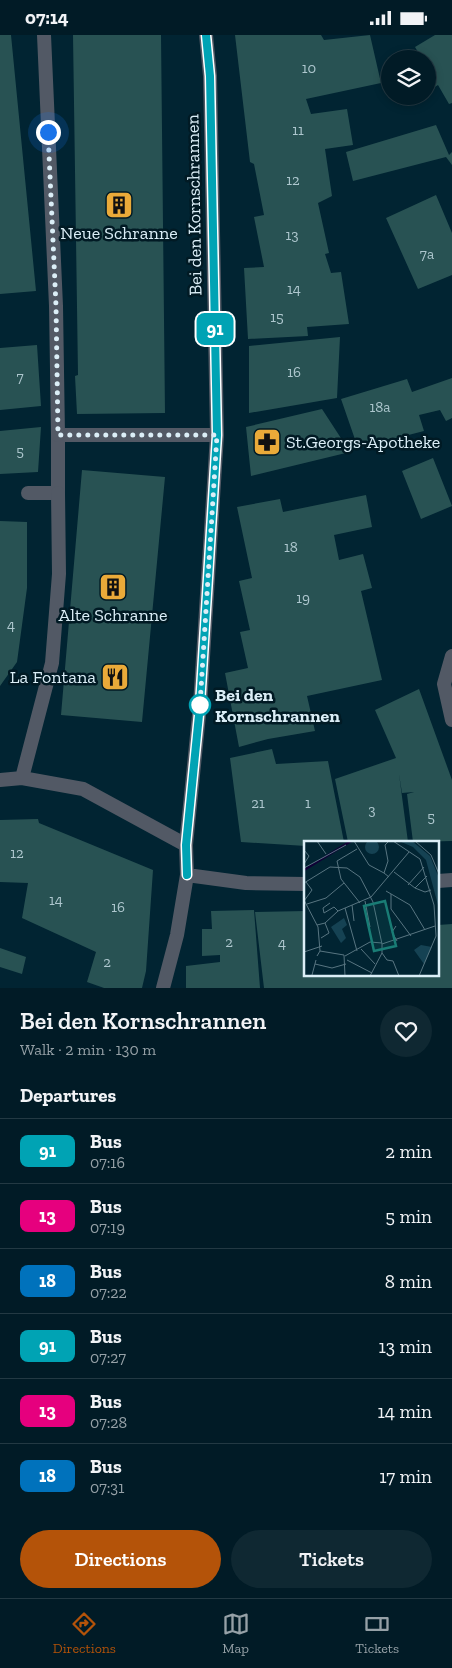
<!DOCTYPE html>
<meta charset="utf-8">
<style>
:root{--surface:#011b26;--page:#0f2832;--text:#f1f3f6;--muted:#96a1a7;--line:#233943;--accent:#b45309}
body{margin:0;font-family:"Zilla Slab",serif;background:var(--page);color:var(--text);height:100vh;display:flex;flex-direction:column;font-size:19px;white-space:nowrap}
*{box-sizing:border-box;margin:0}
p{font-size:16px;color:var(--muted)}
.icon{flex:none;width:28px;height:28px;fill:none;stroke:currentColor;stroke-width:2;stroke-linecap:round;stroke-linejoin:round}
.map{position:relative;height:953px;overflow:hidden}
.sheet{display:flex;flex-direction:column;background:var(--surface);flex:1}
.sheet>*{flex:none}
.badge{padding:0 10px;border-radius:8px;font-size:18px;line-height:32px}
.buttons{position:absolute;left:381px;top:15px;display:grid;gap:10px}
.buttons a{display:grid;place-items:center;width:55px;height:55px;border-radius:50%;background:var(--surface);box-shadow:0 2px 8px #0003,0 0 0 1px var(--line);font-size:25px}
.you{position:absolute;width:25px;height:25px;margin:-12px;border:4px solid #fff;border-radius:50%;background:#1a73e8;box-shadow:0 0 0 8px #1a73e833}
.map>.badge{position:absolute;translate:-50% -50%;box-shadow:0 0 0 2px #fff}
h2{padding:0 20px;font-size:19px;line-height:45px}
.round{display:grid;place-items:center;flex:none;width:52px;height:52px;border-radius:26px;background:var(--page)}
.summary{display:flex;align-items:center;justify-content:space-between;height:85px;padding:0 20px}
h1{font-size:24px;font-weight:600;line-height:38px}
.button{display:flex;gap:10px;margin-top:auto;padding:10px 20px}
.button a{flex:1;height:58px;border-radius:30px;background:var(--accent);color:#fff;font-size:20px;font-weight:600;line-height:58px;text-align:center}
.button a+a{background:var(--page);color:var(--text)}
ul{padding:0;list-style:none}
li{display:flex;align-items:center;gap:15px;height:65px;padding:0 20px;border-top:1px solid var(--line)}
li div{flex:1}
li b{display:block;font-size:19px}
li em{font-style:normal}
li .badge{min-width:55px;font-weight:700;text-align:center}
.status{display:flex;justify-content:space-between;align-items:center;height:35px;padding:0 25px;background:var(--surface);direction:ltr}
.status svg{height:14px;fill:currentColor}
.tab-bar{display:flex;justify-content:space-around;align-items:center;height:70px;border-top:1px solid var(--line);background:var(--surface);font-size:14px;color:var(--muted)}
.tab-bar a{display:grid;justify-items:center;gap:2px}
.tab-bar .on{color:var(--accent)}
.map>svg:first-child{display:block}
.building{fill:#285253}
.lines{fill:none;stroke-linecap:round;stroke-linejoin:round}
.service{stroke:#525965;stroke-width:14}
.pedestrian{stroke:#525965;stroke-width:14}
.minor{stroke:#525965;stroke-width:14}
.line-casing{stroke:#fff;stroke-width:11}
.line{stroke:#00a3b4;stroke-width:8}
.walk{stroke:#dbeef7;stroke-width:5;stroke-dasharray:0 9}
.stop-dot{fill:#fff;stroke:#00a3b4;stroke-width:2.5}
.labels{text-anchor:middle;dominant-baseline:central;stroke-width:5;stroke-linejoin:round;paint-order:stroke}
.number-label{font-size:15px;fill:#aec7ce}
.street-label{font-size:18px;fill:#dbeef7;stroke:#011a24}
.poi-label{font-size:18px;fill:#dbeef7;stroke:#011a24}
.stop-label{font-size:18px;font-weight:bold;fill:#dbeef7;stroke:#011a24;text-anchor:start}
.inset-river{fill:none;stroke:#100036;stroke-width:2.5}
.inset-road{fill:none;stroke:#587581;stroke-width:1}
.view{fill:#197c75;fill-opacity:0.15;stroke:#197c75;stroke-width:2.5}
.inset-edge{fill:none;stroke:#dbeef7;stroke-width:2.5}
</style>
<div class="status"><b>07:14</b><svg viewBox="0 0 49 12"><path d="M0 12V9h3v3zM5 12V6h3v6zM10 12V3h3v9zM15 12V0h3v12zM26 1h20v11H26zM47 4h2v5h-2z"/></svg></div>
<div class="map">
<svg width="452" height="953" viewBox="0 0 452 953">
<rect width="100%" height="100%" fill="#012432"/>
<path class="building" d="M 0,0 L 11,0 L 36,256 L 0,259 Z
M 73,0 L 161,0 L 165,378 L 77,379 L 75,341 L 78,340 Z
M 235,0 L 321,0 L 324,5 L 370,0 L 381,48 L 306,64 L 311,79 L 347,74 L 353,110 L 325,114 L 332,161 L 318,168 L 329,218 L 325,219 L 331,238 L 341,237 L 349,289 L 307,292 L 308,301 L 248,304 L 244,233 L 264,232 L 254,182 L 264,180 L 254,129 L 250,127 Z
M 435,0 L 452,0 L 452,68 L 449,69 L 438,50 L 430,55 L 428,51 L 428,24 L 422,24 L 415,12 Z
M 436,90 L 449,120 L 452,117 L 452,130 L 446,122 L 353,146 L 346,117 Z
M 436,160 L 452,198 L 452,240 L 418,254 L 386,183 Z
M 340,302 L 337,363 L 249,378 L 249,311 Z
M 37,310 L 41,371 L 0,375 L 0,313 Z
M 452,343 L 452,383 L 446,386 L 440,375 L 419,380 L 424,396 L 358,413 L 341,364 L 407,344 L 412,357 Z
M 322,374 L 350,417 L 251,441 L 246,392 Z
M 41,392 L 38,437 L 0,439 L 0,396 Z
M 433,423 L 452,471 L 421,484 L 402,436 Z
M 82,435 L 165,442 L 142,687 L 61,680 Z
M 366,460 L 372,492 L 334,500 L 339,525 L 363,519 L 372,553 L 361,556 L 382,645 L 307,661 L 315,696 L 268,704 L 239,712 L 225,638 L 248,633 L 240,597 L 250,595 L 239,546 L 252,543 L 237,472 L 280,464 L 283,477 Z
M 0,486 L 27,487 L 27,553 L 17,627 L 0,651 Z
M 419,654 L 452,745 L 452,806 L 413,807 L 407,759 L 414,757 L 402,758 L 399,739 L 408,807 L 348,807 L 335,744 L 396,723 L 375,675 Z
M 272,714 L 276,729 L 328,726 L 344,807 L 306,807 L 306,811 L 241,807 L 230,723 Z
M 38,784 L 39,788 L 153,835 L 146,936 L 142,953 L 104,953 L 87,947 L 96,917 L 22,883 L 28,848 L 0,847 L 0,785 Z
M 254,875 L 260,953 L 186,953 L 186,931 L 220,927 L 220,920 L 202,921 L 202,894 L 212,894 L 211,876 Z
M 306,876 L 306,939 L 438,939 L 438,890 L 452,889 L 452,953 L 264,953 L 255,877 Z
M 0,913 L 26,922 L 22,939 L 0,932 Z"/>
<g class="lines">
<path class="service" d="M 28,458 L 58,458 L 58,400 L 217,400
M 452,621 L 444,649 L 452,685"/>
<path class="pedestrian" d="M 44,0 L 56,271 L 58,400
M 22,743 L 52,628 L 59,539 L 58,458
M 0,745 L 22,743 L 83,754 L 186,810"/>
<path class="minor" d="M 187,840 L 246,848 L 306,849
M 438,846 L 452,845
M 163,953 L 177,900 L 187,840 L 186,810 L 200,670 L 217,400 L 210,41 L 206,0"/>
</g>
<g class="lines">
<g class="line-casing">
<path id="line" d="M 187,840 L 186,810 L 200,670 L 217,400 L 210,41 L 206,0"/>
</g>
<use href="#line" class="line"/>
<path class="walk" d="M 48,97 L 56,271 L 58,400 L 217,400 L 200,670"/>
</g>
<defs>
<g id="building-square" transform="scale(1.4375)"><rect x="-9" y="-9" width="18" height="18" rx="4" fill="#eaaa39" stroke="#011a24"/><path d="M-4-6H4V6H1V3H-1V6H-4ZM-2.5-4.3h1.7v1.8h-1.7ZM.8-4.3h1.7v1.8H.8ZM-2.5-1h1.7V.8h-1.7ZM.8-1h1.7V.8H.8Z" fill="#111"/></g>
<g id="pharmacy-square" transform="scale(1.4375)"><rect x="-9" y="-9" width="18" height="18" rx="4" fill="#eaaa39" stroke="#011a24"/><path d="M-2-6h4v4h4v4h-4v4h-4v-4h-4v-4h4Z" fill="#111"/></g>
<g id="restaurant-square" transform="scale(1.4375)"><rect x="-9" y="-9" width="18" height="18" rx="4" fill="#eaaa39" stroke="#011a24"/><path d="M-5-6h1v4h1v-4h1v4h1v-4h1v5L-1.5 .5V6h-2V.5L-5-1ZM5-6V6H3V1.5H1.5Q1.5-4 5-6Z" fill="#111"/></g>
</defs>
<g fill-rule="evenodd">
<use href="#building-square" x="119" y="170"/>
<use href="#pharmacy-square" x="267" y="407"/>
<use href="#building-square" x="113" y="552"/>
<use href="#restaurant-square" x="115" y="642"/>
</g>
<circle class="stop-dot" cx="200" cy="670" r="10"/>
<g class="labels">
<g class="number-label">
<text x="309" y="33">10</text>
<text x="298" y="95">11</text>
<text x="293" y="145">12</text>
<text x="292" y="200">13</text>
<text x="427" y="219">7a</text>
<text x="294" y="254">14</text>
<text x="277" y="282">15</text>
<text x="294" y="337">16</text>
<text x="20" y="342">7</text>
<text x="380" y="372">18a</text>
<text x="20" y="416">5</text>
<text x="291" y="512">18</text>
<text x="303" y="563">19</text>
<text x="11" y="590">4</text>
<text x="258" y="768">21</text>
<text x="308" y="768">1</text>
<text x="372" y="775">3</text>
<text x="431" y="782">5</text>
<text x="17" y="818">12</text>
<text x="56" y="865">14</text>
<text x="118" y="872">16</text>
<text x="229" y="907">2</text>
<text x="282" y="908">4</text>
<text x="107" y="927">2</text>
</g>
<g class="street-label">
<text transform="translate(194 170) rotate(-91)">Bei den Kornschrannen</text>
</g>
<g class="poi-label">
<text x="119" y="198">Neue Schranne</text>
<text x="286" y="407" text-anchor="start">St.Georgs-Apotheke</text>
<text x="113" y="580">Alte Schranne</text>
<text x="96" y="642" text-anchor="end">La Fontana</text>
</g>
<g class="stop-label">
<text x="215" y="660">Bei den<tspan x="215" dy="21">Kornschrannen</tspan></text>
</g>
</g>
<g transform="translate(304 806)">
<rect width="135" height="135" fill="#012432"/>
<path d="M61 6a7 7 0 1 1 14 0a7 7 0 1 1-14 0ZM 95,0 L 108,0 L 126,15 L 135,37 L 135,68 L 122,19 L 109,6 ZM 40,77 L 43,84 L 38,88 L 42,97 L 37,102 L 27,86 ZM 117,104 L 128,106 L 120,123 L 110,109 Z" fill="#154253"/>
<path class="inset-river" d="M 0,29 L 47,0"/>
<path class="inset-road" d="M 13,0 L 22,13M 50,0 L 65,24 L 80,32M 89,0 L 116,18 L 130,64 L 132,95 L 115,135M 111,0 L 127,14 L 135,33M 53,8 L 33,20 L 37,38 L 56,62M 0,9 L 5,15 L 0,23M 0,27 L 42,4M 90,31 L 111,47 L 121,51 L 127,49M 85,36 L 80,32 L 84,20 L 81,4 L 85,0M 0,42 L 26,26 L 43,27 L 56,36 L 69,61 L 78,103 L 78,112 L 66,135M 104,44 L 120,26M 111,47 L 123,35M 82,50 L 106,64 L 121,89M 87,53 L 87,68 L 107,95M 22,57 L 40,42M 0,59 L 14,86 L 16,110M 0,60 L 8,49 L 2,41M 61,60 L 66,86M 26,62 L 19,67 L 20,72 L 30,66M 3,63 L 22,57M 48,64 L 50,80M 30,66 L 34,70 L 67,56 L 105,11M 41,67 L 53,110M 21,82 L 34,70M 13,84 L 21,82 L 25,92 L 17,97M 92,85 L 88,91 L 93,100M 78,103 L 131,85M 57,108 L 71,123M 0,111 L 18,105M 78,112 L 83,119 L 89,120 L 95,135M 13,115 L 16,110 L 40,114 L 41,135M 41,115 L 66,101 L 78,102M 43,119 L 68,132M 11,123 L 28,127 L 42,123M 8,134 L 12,119"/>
<path class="view" d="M 81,60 L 92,105 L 70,110 L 60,65 Z"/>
<rect width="135" height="135" class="inset-edge"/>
</g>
</svg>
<div class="buttons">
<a><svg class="icon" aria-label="layers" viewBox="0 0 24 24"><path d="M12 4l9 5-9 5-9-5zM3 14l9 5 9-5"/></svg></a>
</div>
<div class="you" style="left:48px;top:97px"></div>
<b class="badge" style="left:215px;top:294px;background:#00a3b4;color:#fff">91</b>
</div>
<section class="sheet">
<div class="summary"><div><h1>Bei den Kornschrannen</h1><p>Walk · 2 min · 130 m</p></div><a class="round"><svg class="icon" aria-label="heart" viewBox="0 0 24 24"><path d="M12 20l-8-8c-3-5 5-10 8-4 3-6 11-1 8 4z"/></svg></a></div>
<h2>Departures</h2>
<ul>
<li><span class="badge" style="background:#00a3b4;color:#fff">91</span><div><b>Bus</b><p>07:16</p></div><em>2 min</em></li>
<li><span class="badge" style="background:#e6007e;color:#fff">13</span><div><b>Bus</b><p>07:19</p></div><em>5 min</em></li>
<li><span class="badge" style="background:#0072bc;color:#fff">18</span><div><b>Bus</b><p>07:22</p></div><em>8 min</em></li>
<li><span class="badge" style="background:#00a3b4;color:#fff">91</span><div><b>Bus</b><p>07:27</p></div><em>13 min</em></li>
<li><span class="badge" style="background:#e6007e;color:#fff">13</span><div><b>Bus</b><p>07:28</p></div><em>14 min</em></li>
<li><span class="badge" style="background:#0072bc;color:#fff">18</span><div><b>Bus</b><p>07:31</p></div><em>17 min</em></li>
</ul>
<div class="button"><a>Directions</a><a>Tickets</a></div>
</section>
<nav class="tab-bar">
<a class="on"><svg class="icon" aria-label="directions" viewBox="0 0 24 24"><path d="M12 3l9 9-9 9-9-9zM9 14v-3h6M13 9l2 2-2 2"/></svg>Directions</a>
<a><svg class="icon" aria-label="map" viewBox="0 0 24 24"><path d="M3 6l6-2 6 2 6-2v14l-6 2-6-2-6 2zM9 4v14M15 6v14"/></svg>Map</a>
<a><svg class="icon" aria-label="tickets" viewBox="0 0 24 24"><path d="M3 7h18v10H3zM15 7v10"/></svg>Tickets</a>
</nav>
